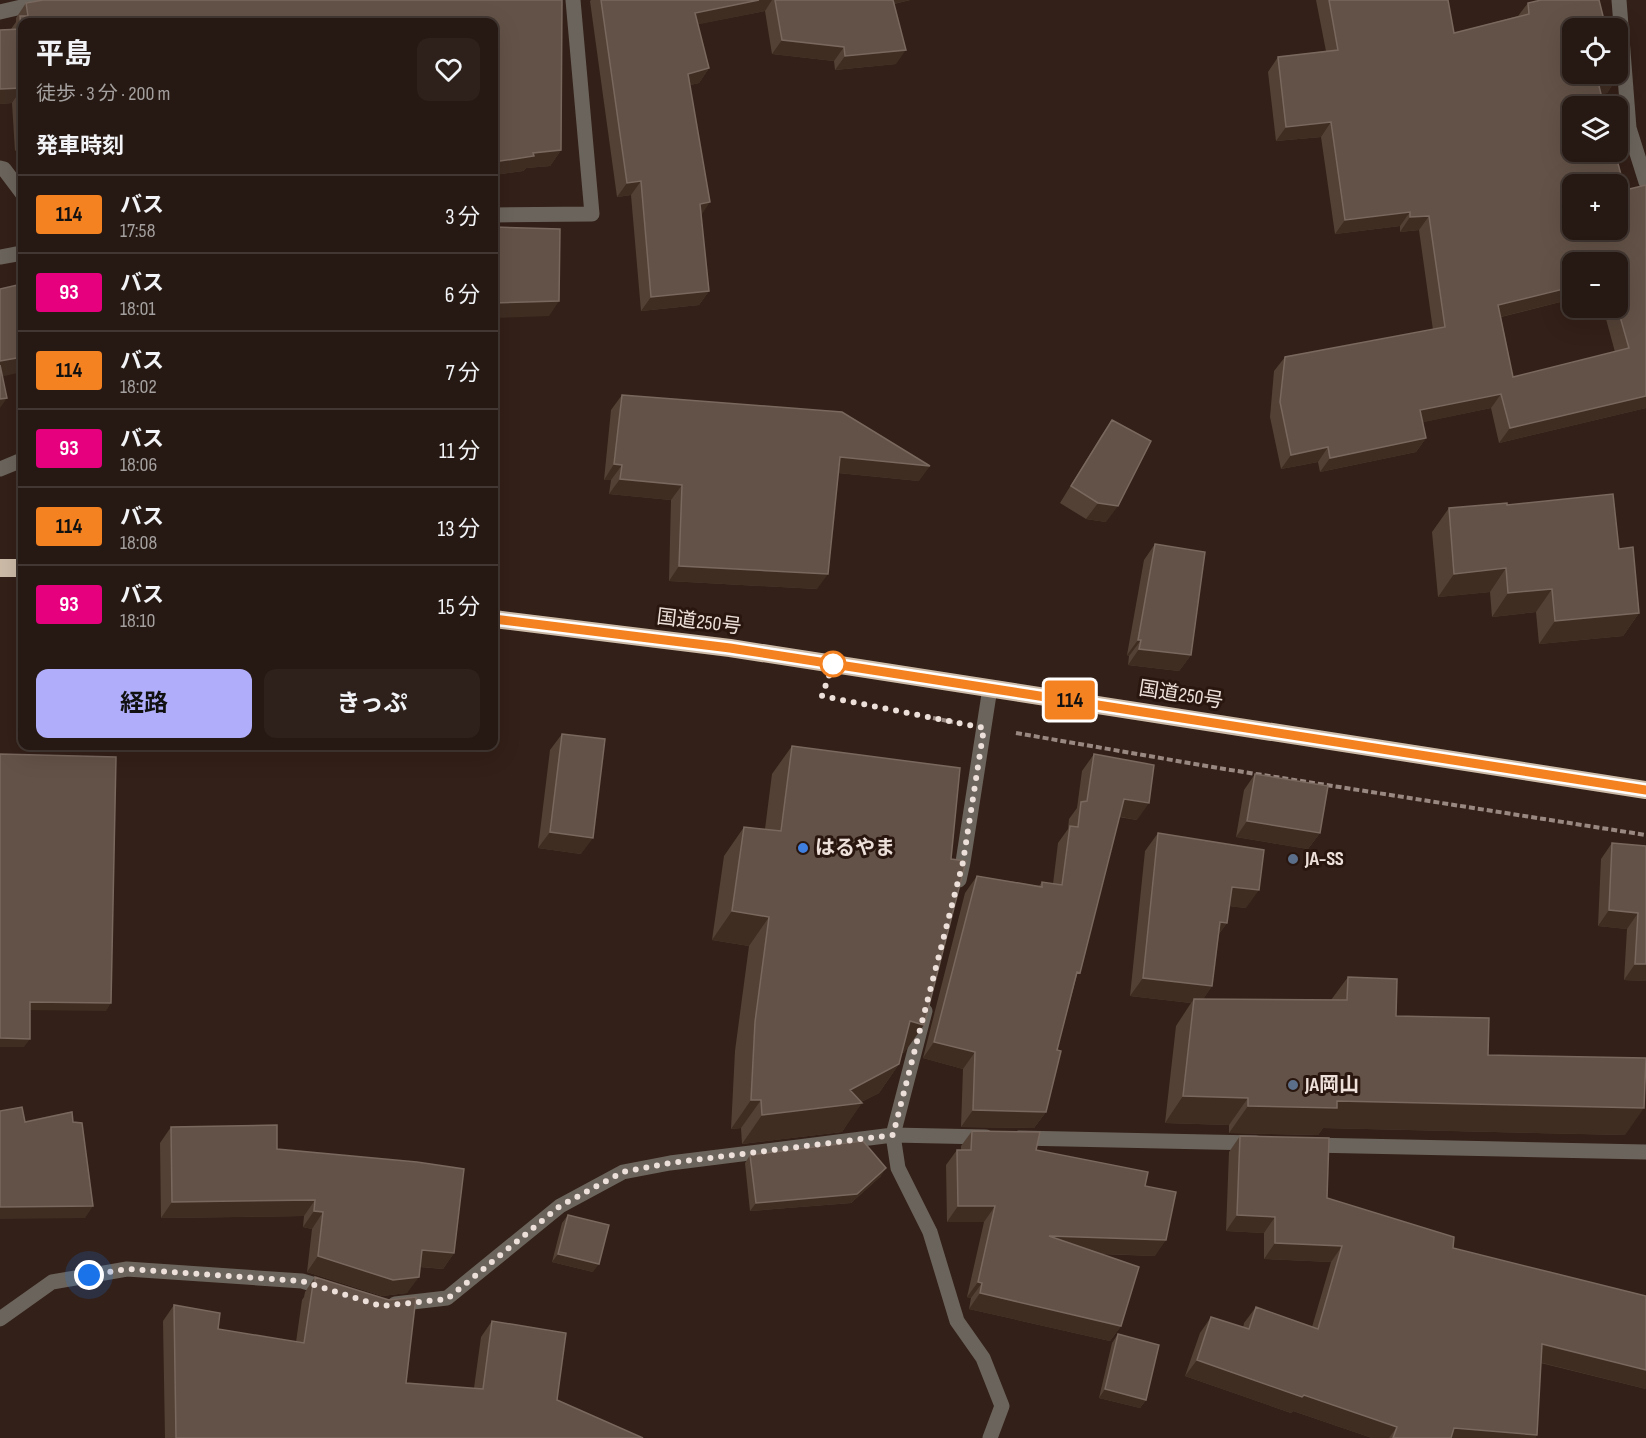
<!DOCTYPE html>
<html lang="ja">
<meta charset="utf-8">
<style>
:root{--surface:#261812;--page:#2e211b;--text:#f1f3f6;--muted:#a4a09f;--line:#423732;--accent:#b0aefa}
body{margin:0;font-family:"Sofia Sans Condensed","Noto Sans JP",sans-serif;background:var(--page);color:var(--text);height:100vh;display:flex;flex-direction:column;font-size:22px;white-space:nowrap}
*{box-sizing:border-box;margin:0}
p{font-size:20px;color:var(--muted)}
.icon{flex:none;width:33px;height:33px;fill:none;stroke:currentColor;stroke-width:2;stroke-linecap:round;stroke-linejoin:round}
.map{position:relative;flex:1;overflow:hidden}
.drawer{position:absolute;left:18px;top:18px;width:480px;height:732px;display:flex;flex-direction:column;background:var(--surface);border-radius:12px;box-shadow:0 6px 24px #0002,0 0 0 2px var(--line)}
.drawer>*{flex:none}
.badge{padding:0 12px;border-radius:4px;font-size:21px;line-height:39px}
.controls{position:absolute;left:1562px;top:18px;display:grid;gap:12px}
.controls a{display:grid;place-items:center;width:66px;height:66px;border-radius:12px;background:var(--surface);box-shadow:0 6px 24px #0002,0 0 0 2px var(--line);font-size:30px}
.you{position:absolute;width:30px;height:30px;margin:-15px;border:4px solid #fff;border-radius:50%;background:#1a73e8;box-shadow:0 0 0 9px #1a73e833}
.map>.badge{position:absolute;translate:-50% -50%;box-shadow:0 0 0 3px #fff}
h2{padding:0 18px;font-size:22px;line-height:54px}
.round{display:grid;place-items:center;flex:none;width:63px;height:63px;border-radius:12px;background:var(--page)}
.headline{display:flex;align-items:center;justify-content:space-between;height:102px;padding:0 18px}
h1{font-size:28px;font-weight:700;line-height:45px}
.action{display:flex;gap:12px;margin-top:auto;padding:12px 18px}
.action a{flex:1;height:69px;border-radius:12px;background:var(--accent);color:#111;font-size:24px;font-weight:700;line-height:69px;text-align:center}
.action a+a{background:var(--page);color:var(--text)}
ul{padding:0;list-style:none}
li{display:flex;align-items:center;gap:18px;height:78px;padding:0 18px;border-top:2px solid var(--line)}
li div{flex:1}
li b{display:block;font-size:22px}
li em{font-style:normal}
li .badge{min-width:66px;font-weight:700;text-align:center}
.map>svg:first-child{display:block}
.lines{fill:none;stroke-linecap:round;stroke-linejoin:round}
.path{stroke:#988881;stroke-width:4;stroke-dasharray:6 3;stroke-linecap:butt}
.street{stroke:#6b645c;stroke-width:15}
.highway{stroke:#cdbba8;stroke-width:18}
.wall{fill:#534135;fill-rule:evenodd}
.shaded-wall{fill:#3f2d22}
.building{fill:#635247;stroke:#79685e;stroke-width:1.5;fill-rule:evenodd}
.line-casing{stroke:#fff;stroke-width:14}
.line{stroke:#f58220;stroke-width:9}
.walk{stroke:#ede0da;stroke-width:6;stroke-dasharray:0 10.8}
.stop-dot{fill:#fff;stroke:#f58220;stroke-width:3}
.shop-dot{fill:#3f7fe0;stroke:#29170f;stroke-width:2}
.service-dot{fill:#5c6f8a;stroke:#29170f;stroke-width:2}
.labels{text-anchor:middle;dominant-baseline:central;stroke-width:6;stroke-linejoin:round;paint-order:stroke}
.street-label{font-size:20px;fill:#ede0da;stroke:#29170f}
.poi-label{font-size:20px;font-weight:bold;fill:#ede0da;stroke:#29170f;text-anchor:start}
</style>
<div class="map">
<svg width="1646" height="1438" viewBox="0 0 1646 1438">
<rect width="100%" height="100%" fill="#332018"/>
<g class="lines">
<path class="path" d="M 933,718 L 953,722
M 1016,733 L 1218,768 L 1646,835"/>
<path class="street" d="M 1619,0 L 1629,128 L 1646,182
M 0,12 L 43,2 L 59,0
M 0,168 L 4,169 L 22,193
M 494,215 L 592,214 L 573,0
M 0,257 L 22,253
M 0,469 L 22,460
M 959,880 L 963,862 L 990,688
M 925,1011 L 893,1135 L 898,1168 L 930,1232 L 957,1321 L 983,1358 L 1002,1406 L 990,1438
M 1019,1138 L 1256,1143
M 1310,1145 L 1646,1152
M 395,1304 L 447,1298 L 560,1206 L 623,1172 L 670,1163 L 893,1135 L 986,1137
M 0,1319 L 52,1282 L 127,1269 L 302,1281 L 329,1289"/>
<path class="highway" d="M 0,568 L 22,568
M 494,619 L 730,648 L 1646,790"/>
</g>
<path class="wall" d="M 43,0 L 562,0 L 561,150 L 550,166 L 526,168 L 523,171 L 494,175 L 494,22 L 22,22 L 22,151 L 15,151 L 12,103 L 0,104 L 0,30 L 11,29 L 16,22 L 16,18 L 26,3 Z
M 591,0 L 910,0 L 894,4 L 896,64 L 835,70 L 834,61 L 772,54 L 765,11 L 698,24 L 709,68 L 699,83 L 690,85 L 701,215 L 709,291 L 699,305 L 641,311 L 631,195 L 617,197 L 590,1 Z
M 1316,0 L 1448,0 L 1454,33 L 1518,16 L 1528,3 L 1617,78 L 1607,93 L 1601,94 L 1625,190 L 1646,185 L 1646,408 L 1499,443 L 1491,408 L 1423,422 L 1426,438 L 1416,452 L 1320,472 L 1318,462 L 1281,469 L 1270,417 L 1274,371 L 1285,357 L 1433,330 L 1419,230 L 1400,232 L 1400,226 L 1335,234 L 1321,137 L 1276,141 L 1268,72 L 1278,57 L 1326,51 ZM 1572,262 L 1617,262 L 1617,308 L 1603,308 L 1615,352 L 1513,377 L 1501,317 L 1572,299 Z
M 622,395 L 919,481 L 838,473 L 817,589 L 669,581 L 671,500 L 609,494 L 611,480 L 604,480 L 611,410 Z
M 1112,420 L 1106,522 L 1086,519 L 1060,503 L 1101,436 Z
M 1507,505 L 1619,549 L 1639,613 L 1623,636 L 1539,644 L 1536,612 L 1492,617 L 1490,592 L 1438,597 L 1432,532 L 1449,508 Z
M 1155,544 L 1191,655 L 1179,671 L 1128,665 L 1129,656 L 1127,655 L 1144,560 Z
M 562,734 L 581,854 L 538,848 L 550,750 Z
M 792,746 L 904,1053 L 902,1053 L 899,1064 L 879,1093 L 861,1102 L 842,1132 L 742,1144 L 741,1128 L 731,1129 L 735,1051 L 749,946 L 712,940 L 724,856 L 744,827 L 765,829 L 772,774 Z
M 1094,754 L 1137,820 L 1119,817 L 1057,1050 L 1046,1112 L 1034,1128 L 961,1127 L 963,1069 L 923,1058 L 965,893 L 977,876 L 1039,886 L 1042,882 L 1053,884 L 1058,843 L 1068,829 L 1069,819 L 1077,808 L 1082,771 Z
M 1255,774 L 1320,833 L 1308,849 L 1236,837 L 1244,790 Z
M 1158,833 L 1246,908 L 1229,906 L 1227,923 L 1218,935 L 1212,986 L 1203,999 L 1331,1000 L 1348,977 L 1396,1016 L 1488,1055 L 1625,1135 L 1323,1128 L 1318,1135 L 1229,1133 L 1229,1125 L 1165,1123 L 1176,1026 L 1191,1003 L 1130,996 L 1145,851 Z
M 1612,843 L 1646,846 L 1646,981 L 1624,980 L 1627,929 L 1598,926 L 1601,859 Z
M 171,1127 L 454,1253 L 443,1269 L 420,1267 L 407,1293 L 382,1296 L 307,1272 L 312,1229 L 303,1227 L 304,1216 L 161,1218 L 160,1143 Z
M 972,1131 L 1036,1150 L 1145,1186 L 1155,1256 L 1100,1254 L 1121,1326 L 1110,1341 L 969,1309 L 971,1298 L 967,1297 L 984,1222 L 947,1222 L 946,1165 L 957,1150 L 961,1150 L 961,1146 Z
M 1240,1136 L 1327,1198 L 1453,1248 L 1646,1389 L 1541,1363 L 1537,1435 L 1535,1438 L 1372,1438 L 1293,1411 L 1291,1413 L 1185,1376 L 1200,1333 L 1211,1317 L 1243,1328 L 1244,1323 L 1256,1307 L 1312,1327 L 1331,1262 L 1264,1259 L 1264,1233 L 1226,1231 L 1229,1152 Z
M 750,1155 L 881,1176 L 851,1203 L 750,1211 L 745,1163 Z
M 568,1215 L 593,1272 L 552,1262 L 562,1223 Z
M 315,1277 L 406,1383 L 474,1388 L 481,1337 L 492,1321 L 557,1400 L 643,1438 L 165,1438 L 163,1321 L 174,1305 L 218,1329 L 296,1342 L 302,1300 L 304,1297 L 305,1292 Z
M 1118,1334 L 1146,1400 L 1140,1408 L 1099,1398 L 1112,1343 Z"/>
<path class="shaded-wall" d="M 759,0 L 772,0 L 765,11 L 685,27 L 695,13 Z
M 886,0 L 910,0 L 881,7 Z
M 782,40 L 844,47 L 834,61 L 772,54 Z
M 906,50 L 896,64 L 835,70 L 845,56 Z
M 709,68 L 699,83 L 679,88 L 688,74 Z
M 1617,78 L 1607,93 L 1588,97 L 1598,82 Z
M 22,88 L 12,103 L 0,104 L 0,89 Z
M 1331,122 L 1321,137 L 1276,141 L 1286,127 Z
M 22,141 L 22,151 L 15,151 Z
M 561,150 L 550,166 L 526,168 L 523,171 L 494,175 L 494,162 L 533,153 Z
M 641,181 L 631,195 L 617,197 L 627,183 Z
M 710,202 L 700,217 L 700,204 Z
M 1410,212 L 1400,226 L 1335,234 L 1345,220 Z
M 1429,216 L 1419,230 L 1400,232 L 1410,217 Z
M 1572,287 L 1572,299 L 1488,320 L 1498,305 Z
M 709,291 L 699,305 L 641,311 L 651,297 Z
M 559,301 L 549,316 L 494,318 L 494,303 Z
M 22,357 L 22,372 L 0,377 L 0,361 Z
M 1501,394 L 1491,408 L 1410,425 L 1420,410 Z
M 1646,396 L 1646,408 L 1499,443 L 1510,428 Z
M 7,398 L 0,408 L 0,399 Z
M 1426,438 L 1416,452 L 1320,472 L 1330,458 Z
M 1328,447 L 1318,462 L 1281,469 L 1291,455 Z
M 840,457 L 930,466 L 919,481 L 829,472 Z
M 614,464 L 622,465 L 611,480 L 604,480 Z
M 620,479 L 682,485 L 671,500 L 609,494 Z
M 1098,503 L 1118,506 L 1106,522 L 1086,519 Z
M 679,566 L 828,574 L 817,589 L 669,581 Z
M 1506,568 L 1490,592 L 1438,597 L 1454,574 Z
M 1552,589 L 1536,612 L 1492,617 L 1508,593 Z
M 1639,613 L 1623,636 L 1539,644 L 1555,621 Z
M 1138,640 L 1141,640 L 1129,656 L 1127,655 Z
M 1139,649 L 1191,655 L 1179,671 L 1128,665 Z
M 1124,799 L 1149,803 L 1137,820 L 1112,815 Z
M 1247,821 L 1320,833 L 1308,849 L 1236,837 Z
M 550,832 L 593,838 L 581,854 L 538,848 Z
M 1232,887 L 1259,890 L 1246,908 L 1219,905 Z
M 1609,910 L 1638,913 L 1627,929 L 1598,926 Z
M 732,911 L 769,917 L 749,946 L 712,940 Z
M 1220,922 L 1227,923 L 1214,941 Z
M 1635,964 L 1646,964 L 1646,981 L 1624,980 Z
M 1143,978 L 1212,986 L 1200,1004 L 1194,999 L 1191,1003 L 1130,996 Z
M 30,1002 L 111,1003 L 106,1011 L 25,1010 Z
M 910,1021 L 924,1025 L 904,1053 L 890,1050 Z
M 0,1038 L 30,1039 L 24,1047 L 0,1047 Z
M 934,1042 L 975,1052 L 963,1069 L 923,1058 Z
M 899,1064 L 879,1093 L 859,1103 L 862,1103 L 842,1132 L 742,1144 L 762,1115 L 850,1090 Z
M 1183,1096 L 1248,1098 L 1229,1125 L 1165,1123 Z
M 751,1100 L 761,1100 L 741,1128 L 731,1129 Z
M 1337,1101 L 1644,1108 L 1625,1135 L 1323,1128 L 1318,1135 L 1229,1133 L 1248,1106 Z
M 973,1110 L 1046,1112 L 1034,1128 L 961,1127 Z
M 886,1168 L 881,1176 L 851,1203 L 750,1211 L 756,1203 Z
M 315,1200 L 304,1216 L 161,1218 L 172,1202 Z
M 93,1206 L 85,1218 L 0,1219 L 0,1207 Z
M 958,1206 L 995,1206 L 984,1222 L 947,1222 Z
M 314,1211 L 323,1212 L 312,1229 L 303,1227 Z
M 1237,1215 L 1275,1217 L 1264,1233 L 1226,1231 Z
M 1049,1236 L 1166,1240 L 1155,1256 L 1038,1251 Z
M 1275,1243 L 1342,1246 L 1331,1262 L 1264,1259 Z
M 422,1250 L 454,1253 L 443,1269 L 410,1266 Z
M 558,1254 L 599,1264 L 593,1272 L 552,1262 Z
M 318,1256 L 419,1277 L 407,1293 L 382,1296 L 307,1272 Z
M 978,1282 L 982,1283 L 971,1298 L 967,1297 Z
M 980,1293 L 1121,1326 L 1110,1341 L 969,1309 Z
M 1542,1344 L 1646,1370 L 1646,1389 L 1531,1360 Z
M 1197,1360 L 1304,1395 L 1397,1427 L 1389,1438 L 1372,1438 L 1293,1411 L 1291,1413 L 1185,1376 Z
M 1105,1389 L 1146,1400 L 1140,1408 L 1099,1398 Z
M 1454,1428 L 1537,1435 L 1535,1438 L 1447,1438 Z"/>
<path class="building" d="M 43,0 L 562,0 L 561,150 L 533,153 L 534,156 L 494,162 L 494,22 L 22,22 L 22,88 L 0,89 L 0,30 L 21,29 L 20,16 L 28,16 L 26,3 Z
M 601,0 L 759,0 L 695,13 L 709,68 L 688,74 L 710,202 L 700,204 L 709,291 L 651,297 L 641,181 L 627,183 Z
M 775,0 L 893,0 L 906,50 L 845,56 L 844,47 L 782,40 Z
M 1329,0 L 1448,0 L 1454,33 L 1529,14 L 1528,3 L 1541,0 L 1599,0 L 1606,28 L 1572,28 L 1572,74 L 1616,74 L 1617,78 L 1598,82 L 1604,106 L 1572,106 L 1572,152 L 1615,152 L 1625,190 L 1646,185 L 1646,396 L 1510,428 L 1501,394 L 1420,410 L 1426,438 L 1330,458 L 1328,447 L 1291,455 L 1280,402 L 1285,357 L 1445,327 L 1429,216 L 1410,217 L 1410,212 L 1345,220 L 1331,122 L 1286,127 L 1278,57 L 1338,50 ZM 1572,184 L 1617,184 L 1617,230 L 1572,230 ZM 1572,262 L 1617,262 L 1617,306 L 1629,348 L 1513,377 L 1498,305 L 1572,287 Z
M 494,227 L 560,229 L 559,301 L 494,303 Z
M 22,284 L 22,357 L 0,361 L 0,289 Z
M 0,365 L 7,398 L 0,399 Z
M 622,395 L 842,412 L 930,466 L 840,457 L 828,574 L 679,566 L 682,485 L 620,479 L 622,465 L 614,464 Z
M 1112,420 L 1151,441 L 1118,506 L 1098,503 L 1071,486 Z
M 1613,494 L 1619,549 L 1633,547 L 1639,613 L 1555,621 L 1552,589 L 1508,593 L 1506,568 L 1454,574 L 1449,508 L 1507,503 L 1507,505 Z
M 1155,544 L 1205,552 L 1191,655 L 1139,649 L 1141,640 L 1138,640 Z
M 562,734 L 605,739 L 593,838 L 550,832 Z
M 792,746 L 960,768 L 951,859 L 966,861 L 924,1025 L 910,1021 L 899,1064 L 850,1090 L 862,1103 L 762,1115 L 761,1100 L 751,1100 L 755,1022 L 769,917 L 732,911 L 744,827 L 781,831 Z
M 0,754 L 116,757 L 111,1003 L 30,1002 L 30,1039 L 0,1038 Z
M 1094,754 L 1154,765 L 1149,803 L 1124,799 L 1080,973 L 1077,972 L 1057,1050 L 1061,1051 L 1046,1112 L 973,1110 L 975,1052 L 934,1042 L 977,876 L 1042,887 L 1042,882 L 1062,885 L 1070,826 L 1078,827 L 1081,802 L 1087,801 Z
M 1255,774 L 1328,786 L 1320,833 L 1247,821 Z
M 1158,833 L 1264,850 L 1259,890 L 1232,887 L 1227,923 L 1220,922 L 1212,986 L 1143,978 Z
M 1612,843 L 1646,846 L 1646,964 L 1635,964 L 1638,913 L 1609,910 Z
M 1348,977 L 1397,979 L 1396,1016 L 1489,1018 L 1488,1055 L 1646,1058 L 1644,1108 L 1337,1101 L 1337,1108 L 1248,1106 L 1248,1098 L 1183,1096 L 1194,999 L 1347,1000 Z
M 22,1107 L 25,1122 L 72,1112 L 73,1122 L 82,1123 L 93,1206 L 0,1207 L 0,1111 Z
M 277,1125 L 277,1149 L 417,1162 L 464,1169 L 454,1253 L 422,1250 L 419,1277 L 393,1280 L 318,1256 L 323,1212 L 314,1211 L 315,1200 L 172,1202 L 171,1127 Z
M 972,1131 L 1040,1132 L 1036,1150 L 1148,1172 L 1145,1186 L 1176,1192 L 1166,1240 L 1049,1236 L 1139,1267 L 1121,1326 L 980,1293 L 982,1283 L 978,1282 L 995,1206 L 958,1206 L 957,1150 L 971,1150 Z
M 1240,1136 L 1329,1138 L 1327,1198 L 1454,1237 L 1453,1248 L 1646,1296 L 1646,1370 L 1542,1344 L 1537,1435 L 1454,1428 L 1451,1438 L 1393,1438 L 1397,1427 L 1304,1395 L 1302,1397 L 1197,1360 L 1211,1317 L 1249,1329 L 1256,1307 L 1318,1329 L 1342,1246 L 1275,1243 L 1275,1217 L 1237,1215 Z
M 863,1141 L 886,1168 L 857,1194 L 756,1203 L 750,1155 Z
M 568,1215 L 609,1225 L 599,1264 L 558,1254 Z
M 315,1277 L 389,1300 L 416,1297 L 406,1383 L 483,1389 L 492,1321 L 566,1333 L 557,1400 L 643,1438 L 176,1438 L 174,1305 L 220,1313 L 218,1329 L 304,1343 L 313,1284 L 315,1284 Z
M 1118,1334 L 1159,1345 L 1146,1400 L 1105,1389 Z"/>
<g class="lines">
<g class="line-casing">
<path id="line" d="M 494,619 L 730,648 L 1646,790"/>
</g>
<use href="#line" class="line"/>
<path class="walk" d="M 89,1275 L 127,1269 L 302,1281 L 381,1306 L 447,1299 L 560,1206 L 623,1172 L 670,1163 L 893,1135 L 963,862 L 984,728 L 822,696 L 833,664"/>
</g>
<circle class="stop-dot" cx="833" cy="664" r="12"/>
<circle class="shop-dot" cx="803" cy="848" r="6"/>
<g class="service-dot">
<circle cx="1293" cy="859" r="6"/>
<circle cx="1293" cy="1085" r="6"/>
</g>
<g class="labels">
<g class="street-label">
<text transform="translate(699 622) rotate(7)">国道250号</text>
<text transform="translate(1181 695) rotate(9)">国道250号</text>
</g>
<g class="poi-label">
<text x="815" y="848">はるやま</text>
<text x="1305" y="859">JA-SS</text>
<text x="1305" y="1085">JA岡山</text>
</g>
</g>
</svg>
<div class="controls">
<a><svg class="icon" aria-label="locate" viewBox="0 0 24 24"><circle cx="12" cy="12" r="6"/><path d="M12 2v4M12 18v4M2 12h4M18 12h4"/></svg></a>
<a><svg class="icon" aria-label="layers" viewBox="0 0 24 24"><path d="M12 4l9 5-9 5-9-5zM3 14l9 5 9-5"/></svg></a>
<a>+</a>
<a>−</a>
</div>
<div class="you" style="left:89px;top:1275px"></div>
<b class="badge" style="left:1070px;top:700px;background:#f58220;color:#111">114</b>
<section class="drawer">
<div class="headline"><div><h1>平島</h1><p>徒歩 · 3 分 · 200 m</p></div><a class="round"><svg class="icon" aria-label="heart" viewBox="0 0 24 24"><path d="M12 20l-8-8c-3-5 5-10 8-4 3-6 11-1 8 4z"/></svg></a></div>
<h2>発車時刻</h2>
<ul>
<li><span class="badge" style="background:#f58220;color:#111">114</span><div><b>バス</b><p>17:58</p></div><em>3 分</em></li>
<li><span class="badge" style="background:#e6007e;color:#fff">93</span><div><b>バス</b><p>18:01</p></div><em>6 分</em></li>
<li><span class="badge" style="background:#f58220;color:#111">114</span><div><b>バス</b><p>18:02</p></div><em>7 分</em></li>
<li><span class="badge" style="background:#e6007e;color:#fff">93</span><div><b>バス</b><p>18:06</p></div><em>11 分</em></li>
<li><span class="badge" style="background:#f58220;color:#111">114</span><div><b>バス</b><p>18:08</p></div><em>13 分</em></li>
<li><span class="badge" style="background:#e6007e;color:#fff">93</span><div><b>バス</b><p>18:10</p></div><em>15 分</em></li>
</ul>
<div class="action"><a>経路</a><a>きっぷ</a></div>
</section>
</div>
